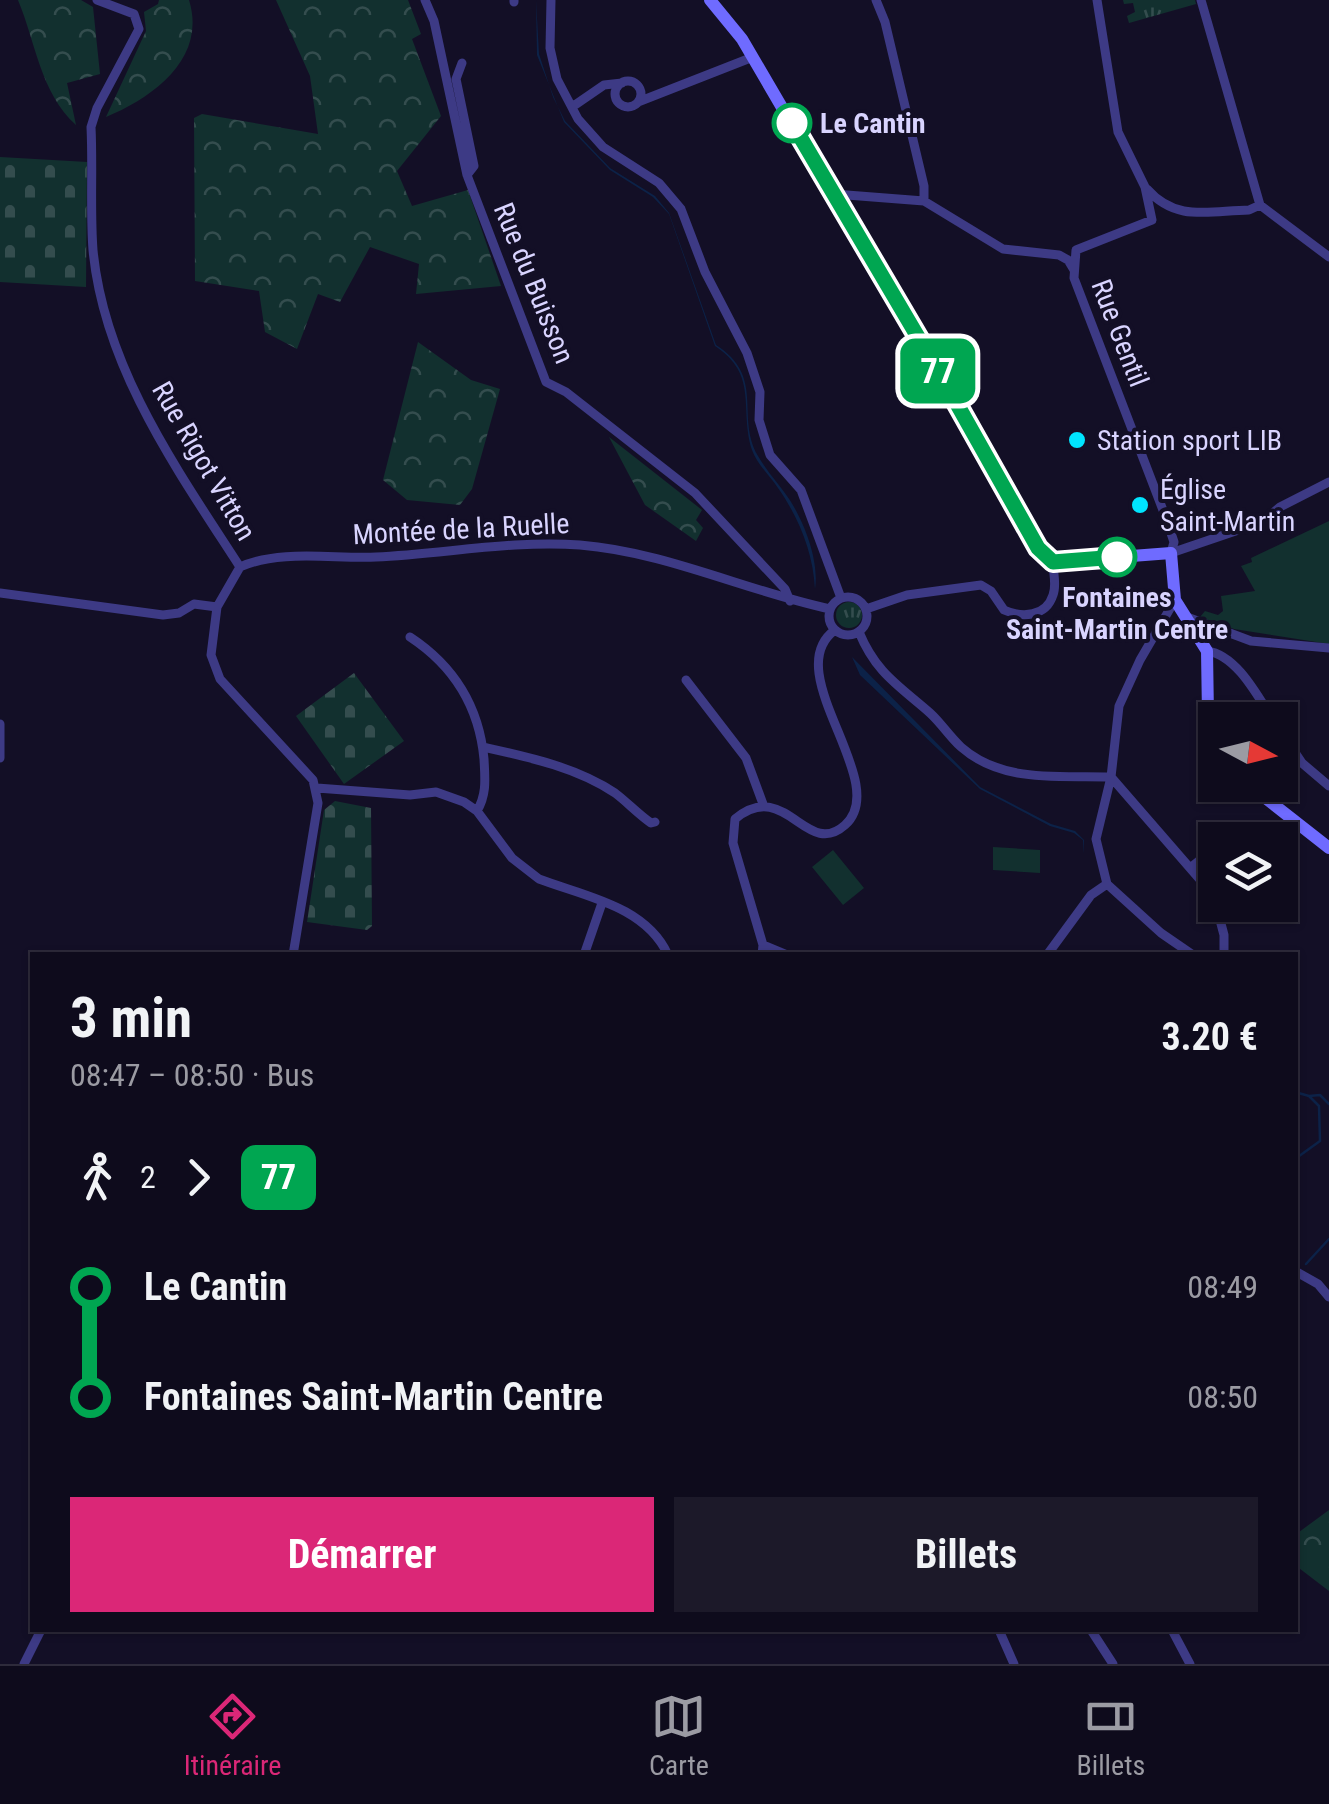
<!DOCTYPE html>
<html lang="fr">
<meta charset="utf-8">
<style>
:root{--surface:#0e0b1c;--page:#1c1929;--text:#f1f3f6;--muted:#9b9ba3;--line:#2e2b3b;--accent:#db2777}
body{margin:0;font-family:"Roboto Condensed",sans-serif;background:var(--page);color:var(--text);height:100vh;display:flex;flex-direction:column;font-size:38px;white-space:nowrap}
*{box-sizing:border-box;margin:0}
p{font-size:32px;color:var(--muted)}
.icon{flex:none;width:55px;height:55px;fill:none;stroke:currentColor;stroke-width:2;stroke-linecap:round;stroke-linejoin:round}
.map{position:relative;flex:1;overflow:hidden}
.drawer{position:absolute;left:30px;top:952px;width:1268px;height:680px;display:flex;flex-direction:column;background:var(--surface);border-radius:0px;box-shadow:0 2px 8px #0004,0 0 0 2px var(--line)}
.drawer>*{flex:none}
.badge{padding:0 20px;border-radius:15px;font-size:35px;line-height:65px}
.needle{width:65px;rotate:97deg}
.tools{position:absolute;left:1198px;top:702px;display:grid;gap:20px}
.tools a{display:grid;place-items:center;width:100px;height:100px;border-radius:0px;background:var(--surface);box-shadow:0 2px 8px #0004,0 0 0 2px var(--line);font-size:50px}
.map>.badge{position:absolute;translate:-50% -50%;box-shadow:0 0 0 5px #fff}
.legs{display:flex;align-items:center;gap:15px;height:110px;padding:0 40px;font-size:32px}
.legs p{margin-inline-start:auto}
.headline{display:flex;align-items:center;justify-content:space-between;height:170px;padding:0 40px}
h1{font-size:55px;font-weight:700;line-height:75px}
.cta{display:flex;gap:20px;margin-top:auto;padding:20px 40px}
.cta a{flex:1;height:115px;border-radius:0px;background:var(--accent);color:#fff;font-size:40px;font-weight:700;line-height:115px;text-align:center}
.cta a+a{background:var(--page);color:var(--text)}
ul{padding:0 40px;list-style:none}
li{display:flex;align-items:center;gap:35px;height:110px;font-size:38px}
li i{display:grid;place-items:center;width:15px;height:100%;margin:0 12px;background:currentColor}
li i::after{content:'';width:25px;height:25px;margin:-12px;border:8px solid;border-radius:50%;background:var(--surface)}
li p{margin-inline-start:auto}
li:first-child i{background:linear-gradient(#0000 50%,currentColor 0)}
li:last-child i{background:linear-gradient(currentColor 50%,#0000 0)}
.menu{display:flex;justify-content:space-around;align-items:center;height:140px;border-top:2px solid var(--line);background:var(--surface);font-size:28px;color:var(--muted)}
.menu a{display:grid;justify-items:center;gap:5px}
.menu .selected{color:var(--accent)}
.map>svg:first-child{display:block}
.grass{fill:url(#grass-tufts)}
.forest{fill:url(#forest-crowns)}
.cemetery{fill:url(#cemetery-stones)}
.green{fill:#12302f}
.water{fill:#0c2248}
.lines{fill:none;stroke-linecap:round;stroke-linejoin:round}
.stream{stroke:#0c2248;stroke-width:2.5}
.street{stroke:#3d3a85;stroke-width:9}
.secondary{stroke:#6f6bff;stroke-width:12}
.line-1-casing{stroke:#fff;stroke-width:22}
.line-1{stroke:#00a651;stroke-width:15}
.stop-1-dot{fill:#fff;stroke:#00a651;stroke-width:5}
.poi-dot{fill:#00e5ff;stroke:#130f26;stroke-width:4}
.labels{text-anchor:middle;dominant-baseline:central;stroke-width:8;stroke-linejoin:round;paint-order:stroke}
.stop-label{font-size:28px;font-weight:bold;fill:#d9d4ff;stroke:#130f26;text-anchor:start}
.street-label{font-size:28px;fill:#d9d4ff;stroke:#130f26}
.poi-label{font-size:28px;fill:#d9d4ff;stroke:#130f26;text-anchor:start}
</style>
<div class="map">
<svg width="1329" height="1664" viewBox="0 0 1329 1664">
<defs>
<pattern id="grass-tufts" width="24" height="20" patternUnits="userSpaceOnUse" patternTransform="scale(2.5)"><rect width="24" height="20" fill="#12302f"/><path d="M3 7l-1-3M5 7V3M7 7l1-3M15 17l-1-3M17 17v-4M19 17l1-3" fill="none" stroke="#344d4e"/></pattern>
<pattern id="forest-crowns" width="20" height="18" patternUnits="userSpaceOnUse" patternTransform="scale(2.5)"><rect width="20" height="18" fill="#12302f"/><path d="M2 6a3 3 0 1 1 6 0M12 15a3 3 0 1 1 6 0" fill="none" stroke="#344d4e"/></pattern>
<pattern id="cemetery-stones" width="16" height="16" patternUnits="userSpaceOnUse" patternTransform="scale(2.5)"><rect width="16" height="16" fill="#12302f"/><path d="M2 7V4a2 2 0 0 1 4 0v3zM10 15v-3a2 2 0 0 1 4 0v3z" fill="#344d4e"/></pattern>
</defs>
<rect width="100%" height="100%" fill="#130f26"/>
<path class="grass" d="M 1123,0 L 1195,0 L 1196,4 L 1129,23 L 1127,16 L 1135,12 L 1133,3 L 1124,4 Z
M836 615a13 13 0 1 1 26 0a13 13 0 1 1-26 0Z"/>
<path class="forest" d="M 18,0 L 81,0 L 93,7 L 100,74 L 67,83 L 76,125 C 40,92 36,43 18,0 Z
M 159,0 L 189,0 C 207,58 154,97 106,117 L 146,31 L 144,12 L 158,4 Z
M 276,0 L 408,0 L 421,34 L 412,39 L 441,116 L 397,171 L 412,206 L 468,190 L 501,286 L 416,294 L 419,264 L 370,247 L 340,302 L 318,294 L 297,349 L 265,332 L 259,291 L 195,281 L 194,118 L 202,114 L 318,134 L 310,76 Z
M 418,342 L 471,380 L 500,389 L 472,489 L 460,505 L 407,500 L 383,480 Z
M 609,437 L 702,510 L 696,520 L 703,528 L 696,541 L 645,505 Z
M 1329,1510 L 1329,1591 L 1295,1565 L 1295,1535 Z"/>
<path class="cemetery" d="M 0,157 L 87,162 L 86,287 L 0,282 Z
M 354,673 L 404,741 L 344,784 L 296,716 Z
M 335,801 L 371,808 L 372,926 L 367,930 L 307,922 L 324,810 Z"/>
<path class="green" d="M 1329,521 L 1329,644 L 1234,629 L 1200,617 L 1205,611 L 1218,615 L 1223,611 L 1221,596 L 1255,591 L 1241,566 L 1252,562 L 1251,558 Z
M 993,847 L 1040,850 L 1040,873 L 993,870 Z
M 833,850 L 864,888 L 843,905 L 812,867 Z"/>
<path class="water" d="M 536,0 L 539,54 L 553,97 L 565,121 L 610,168 L 655,196 L 669,213 L 716,345 C 766,377 735,416 758,456 C 768,474 784,489 794,507 C 807,530 819,563 815,589 C 813,552 799,518 778,488 C 770,476 757,464 752,450 C 739,408 759,375 715,346 L 669,214 L 653,197 L 610,170 L 564,122 L 537,55 Z
M 852,657 L 980,787 L 1051,824 L 1075,831 L 1084,840 L 1083,854 L 1083,840 L 1074,833 L 1050,826 L 980,789 L 860,675 Z"/>
<g class="lines">
<path class="stream" d="M 1295,1092 L 1309,1096 L 1320,1095 L 1329,1104
M 1295,1159 L 1320,1141 L 1319,1106 L 1309,1096
M 1306,1264 L 1329,1239"/>
<path class="street" d="M 97,0 L 134,14 L 139,29 L 97,108 L 91,127 C 93,168 90,210 93,250 C 104,368 178,471 240,567
M 425,0 L 434,21 L 467,175 L 546,382 L 566,392 L 695,493 L 785,589 L 790,601
M 514,0 L 514,2
M 551,0 L 550,48 L 557,79 L 578,119 L 603,147 L 659,183 L 681,209 L 705,272 L 747,353 L 760,392 L 759,420 L 770,455 L 801,490 L 841,598
M 876,0 L 885,22 L 924,186 L 924,201
M 1097,0 L 1118,132 L 1145,187 L 1152,220 L 1076,250 L 1074,278 L 1166,518 L 1174,542 L 1171,553 L 1262,522 L 1280,507 L 1329,482
M 1201,0 L 1260,205 L 1329,257
M 462,63 L 456,79 L 474,166 L 467,175
M615 94a13 13 0 1 1 26 0a13 13 0 1 1-26 0Z
M 638,102 L 753,57
M 572,107 L 604,85 L 622,83
M 1147,189 C 1176,222 1208,211 1249,210 L 1260,205
M 834,194 L 924,201 L 1003,249 L 1059,255 L 1068,260 L 1074,270
M 0,593 L 163,615 L 179,613 L 194,604 L 217,607
M829 616a19 19 0 1 1 38 0a19 19 0 1 1-38 0Z
M 1175,600 L 1140,660 L 1119,706 L 1111,777 L 1096,839 L 1107,884 L 1161,933 L 1193,955
M 866,609 L 907,595 L 981,585 L 991,591 L 1004,610 C 1022,618 1046,617 1053,595 C 1057,585 1053,573 1053,562
M 1187,617 L 1251,641 L 1329,648
M 859,632 C 876,673 898,685 930,713 C 941,723 950,737 961,747 C 1003,784 1060,775 1111,777
M 410,637 C 454,666 479,706 484,759 C 485,779 487,794 477,811
M 1207,651 C 1237,655 1258,697 1273,720
M 686,680 L 746,758 L 763,804
M 0,724 L 0,758
M 1280,730 L 1302,763 L 1329,786
M 483,747 C 528,757 576,767 615,793 C 627,802 638,814 651,823 L 655,822
M 1111,777 L 1203,883 L 1215,904
M 317,788 L 410,795 L 436,792 L 464,802 L 477,811 L 512,858 L 539,879 C 584,896 646,906 668,955
M 1225,840 L 1230,836
M 1190,868 L 1215,848
M 1216,905 L 1224,935 L 1224,955
M 763,945 L 787,955
M 293,955 L 318,803 L 313,780 L 220,679 L 211,655 L 217,607 L 240,567 C 280,549 333,559 376,557 C 444,554 512,540 580,545 C 666,552 746,591 830,609
M 584,955 L 602,903
M 762,955 L 763,945 L 733,843 L 735,819 C 786,777 806,860 845,825 C 893,782 777,672 835,630
M 1047,955 L 1091,895 L 1107,884
M 1295,1271 L 1318,1284 L 1329,1297
M 999,1630 L 1014,1664
M 1091,1630 L 1113,1664
M 1172,1630 L 1190,1664
M 24,1664 L 41,1630"/>
<path class="secondary" d="M 710,0 L 742,39 L 1044,556 L 1053,562 L 1171,553 L 1175,600 L 1207,651 L 1208,716 L 1215,739
M 1249,785 L 1329,848"/>
</g>
<g class="lines">
<g class="line-1-casing">
<path id="line-1" d="M 792,123 L 948,388 L 1038,548 L 1053,562 L 1117,557"/>
</g>
<use href="#line-1" class="line-1"/>
</g>
<g class="stop-1-dot">
<circle cx="792" cy="123" r="18"/>
<circle cx="1117" cy="557" r="18"/>
</g>
<g class="poi-dot">
<circle cx="1077" cy="440" r="10"/>
<circle cx="1140" cy="505" r="10"/>
</g>
<g class="labels">
<g class="stop-label">
<text x="820" y="123">Le Cantin</text>
<text x="1117" y="597" text-anchor="middle">Fontaines<tspan x="1117" dy="32">Saint-Martin Centre</tspan></text>
</g>
<g class="street-label">
<text transform="translate(534 283) rotate(68)">Rue du Buisson</text>
<text transform="translate(1120 333) rotate(69)">Rue Gentil</text>
<text transform="translate(204 461) rotate(60)">Rue Rigot Vitton</text>
<text transform="translate(461 529) rotate(-3)">Montée de la Ruelle</text>
</g>
<g class="poi-label">
<text x="1097" y="440">Station sport LIB</text>
<text x="1160" y="489">Église<tspan x="1160" dy="32">Saint-Martin</tspan></text>
</g>
</g>
</svg>
<div class="tools">
<a><svg class="needle" viewBox="-14 -14 28 28"><path d="M0-13l5 13h-10z" fill="#e53935"/><path d="M0 13l5-13h-10z" fill="#9b9ba3"/></svg></a>
<a><svg class="icon" aria-label="layers" viewBox="0 0 24 24"><path d="M12 4l9 5-9 5-9-5zM3 14l9 5 9-5"/></svg></a>
</div>
<b class="badge" style="left:938px;top:371px;background:#00a651;color:#fff">77</b>
<section class="drawer">
<div class="headline"><div><h1>3 min</h1><p>08:47 – 08:50 · Bus</p></div><b>3.20 €</b></div>
<div class="legs"><svg class="icon" aria-label="walk" viewBox="0 0 24 24"><circle cx="13" cy="4" r="2"/><path d="M13 8l-2 6 4 7M11 14l-3 7M7 12l3-4h3l4 4"/></svg>2<svg class="icon" aria-label="forward" viewBox="0 0 24 24"><path d="M9 5l7 7-7 7"/></svg><b class="badge" style="background:#00a651;color:#fff">77</b></div>
<ul>
<li><i style="color:#00a651"></i><b>Le Cantin</b><p>08:49</p></li>
<li><i style="color:#00a651"></i><b>Fontaines Saint-Martin Centre</b><p>08:50</p></li>
</ul>
<div class="cta"><a>Démarrer</a><a>Billets</a></div>
</section>
</div>
<nav class="menu">
<a class="selected"><svg class="icon" aria-label="directions" viewBox="0 0 24 24"><path d="M12 3l9 9-9 9-9-9zM9 14v-3h6M13 9l2 2-2 2"/></svg>Itinéraire</a>
<a><svg class="icon" aria-label="map" viewBox="0 0 24 24"><path d="M3 6l6-2 6 2 6-2v14l-6 2-6-2-6 2zM9 4v14M15 6v14"/></svg>Carte</a>
<a><svg class="icon" aria-label="tickets" viewBox="0 0 24 24"><path d="M3 7h18v10H3zM15 7v10"/></svg>Billets</a>
</nav>
